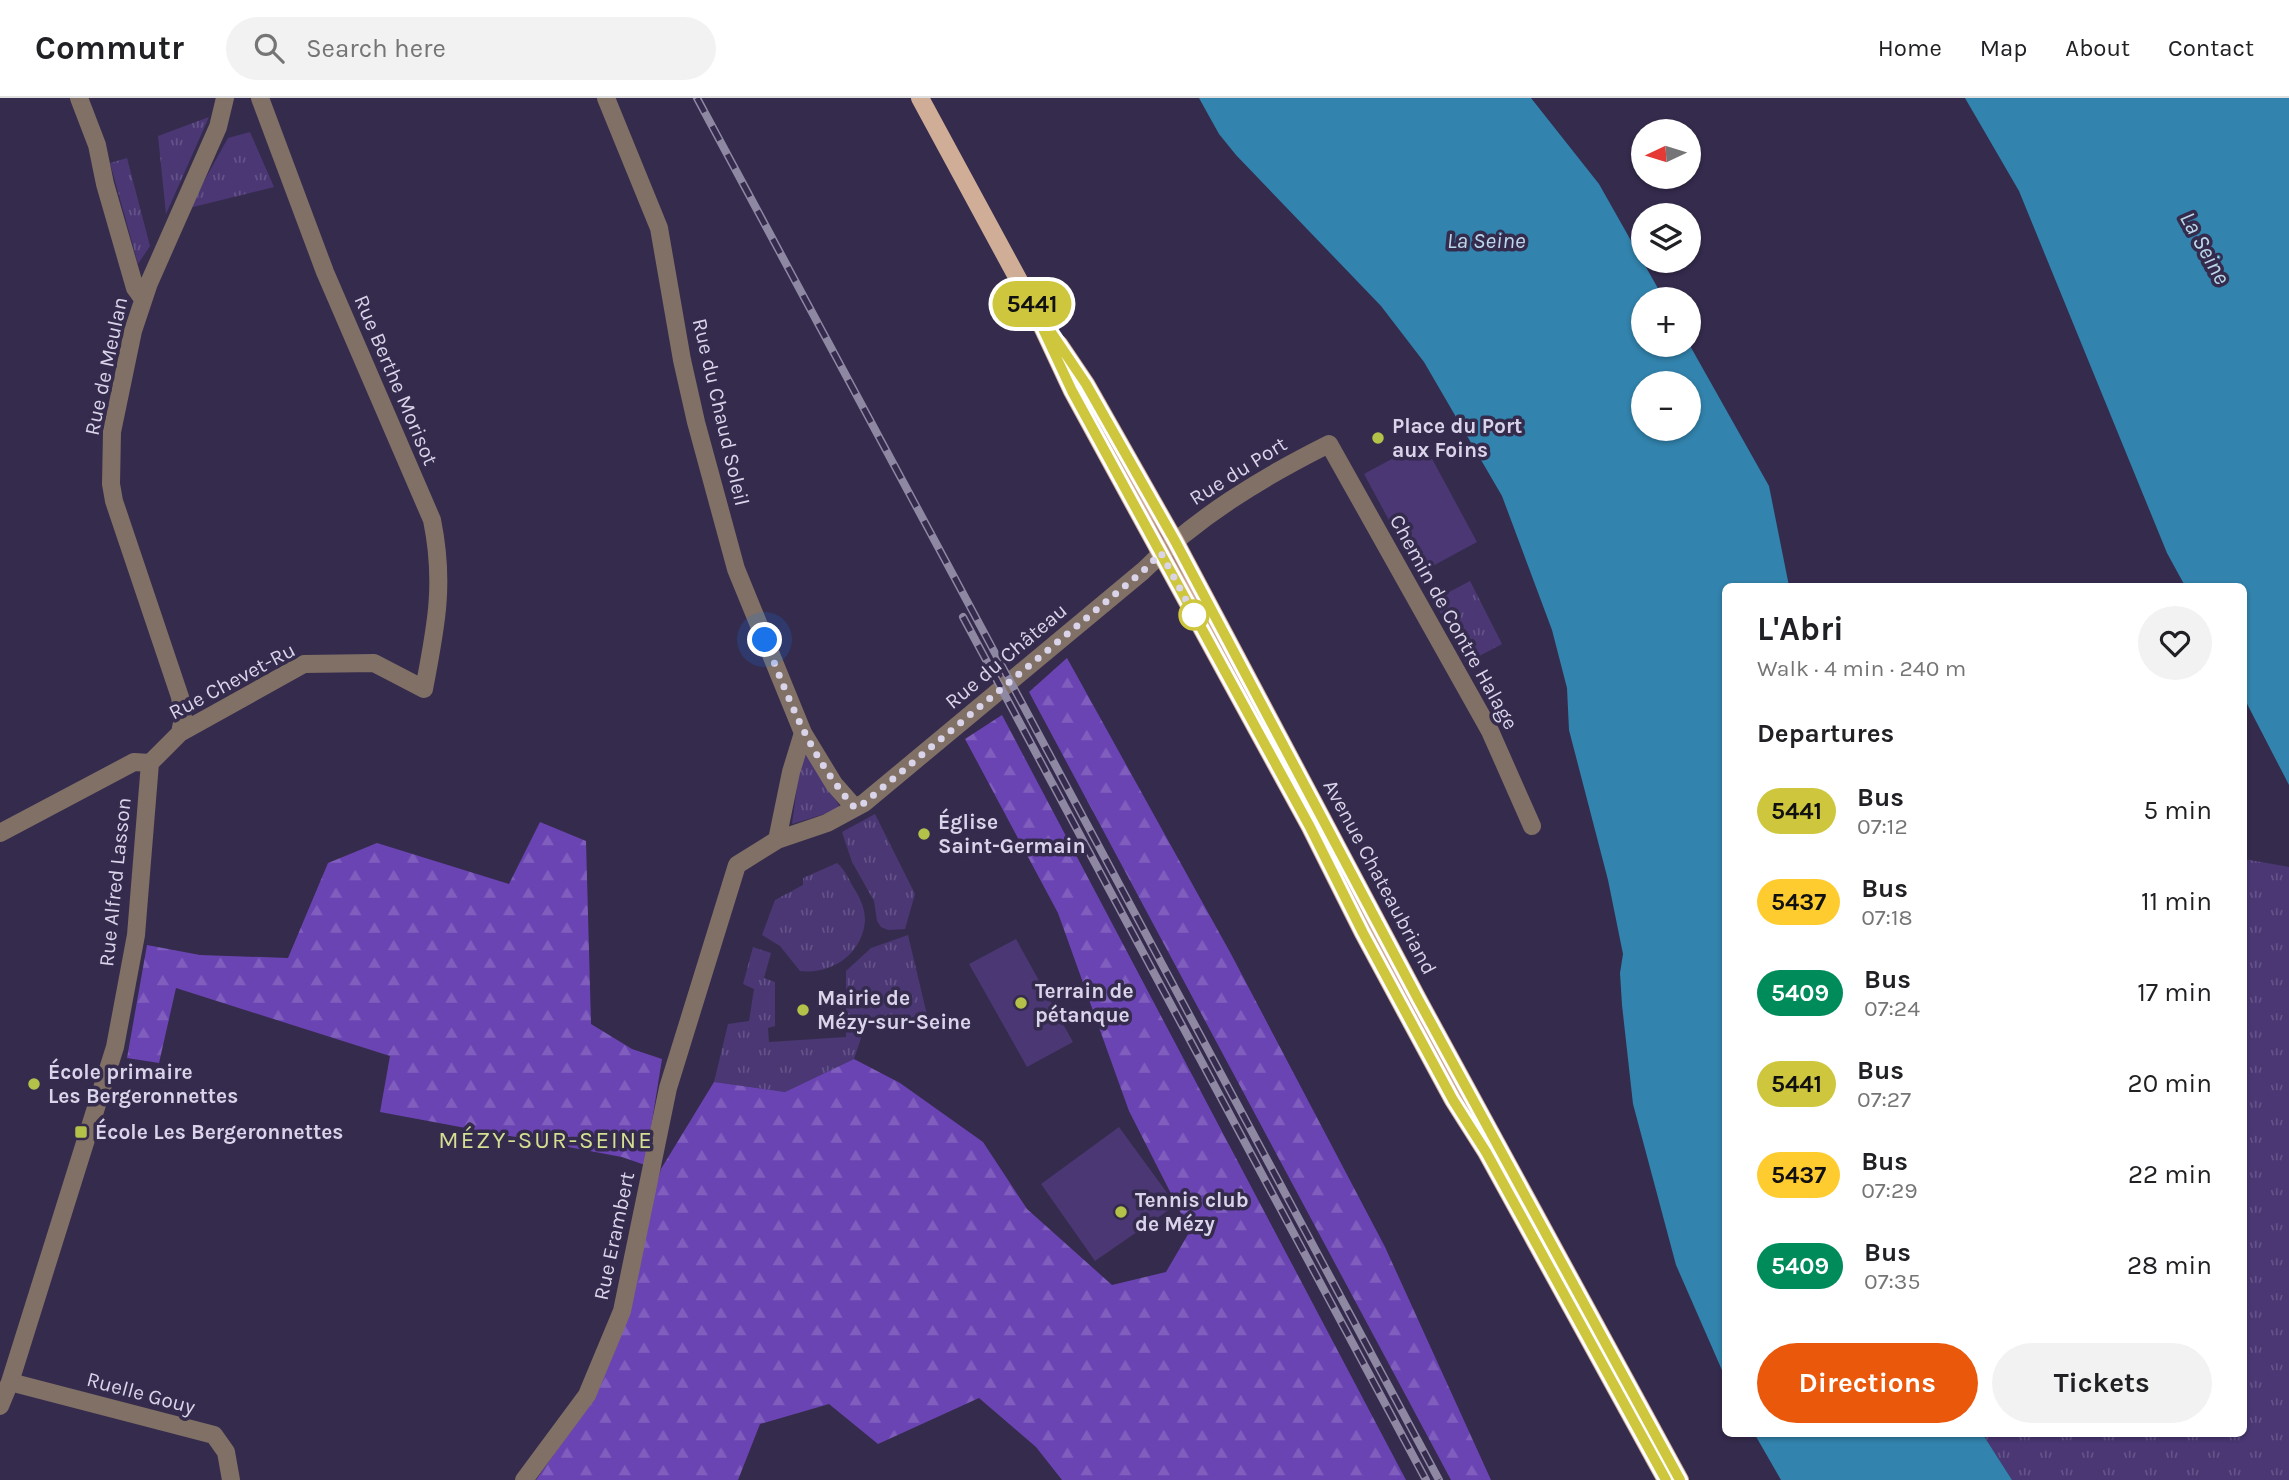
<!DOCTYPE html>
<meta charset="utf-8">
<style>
:root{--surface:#fff;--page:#f2f2f2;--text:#202124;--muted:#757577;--line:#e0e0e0;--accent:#ea580c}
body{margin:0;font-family:Karla,sans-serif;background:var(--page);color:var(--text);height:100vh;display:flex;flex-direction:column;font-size:26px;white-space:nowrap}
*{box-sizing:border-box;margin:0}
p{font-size:23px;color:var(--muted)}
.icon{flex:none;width:38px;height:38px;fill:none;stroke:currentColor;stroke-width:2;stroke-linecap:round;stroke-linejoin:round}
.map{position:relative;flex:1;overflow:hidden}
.panel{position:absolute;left:1722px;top:485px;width:525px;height:854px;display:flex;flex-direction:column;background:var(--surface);border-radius:10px;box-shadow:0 2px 5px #0004}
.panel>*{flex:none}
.badge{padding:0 14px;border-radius:23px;font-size:24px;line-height:46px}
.needle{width:46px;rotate:266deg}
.buttons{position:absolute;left:1631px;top:21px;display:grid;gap:14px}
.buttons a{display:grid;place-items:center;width:70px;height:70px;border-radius:50%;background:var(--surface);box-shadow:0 2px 5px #0004;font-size:35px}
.you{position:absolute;width:35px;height:35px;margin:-18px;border:5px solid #fff;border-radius:50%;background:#1a73e8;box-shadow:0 0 0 10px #1a73e833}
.map>.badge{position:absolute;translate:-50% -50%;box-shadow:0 0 0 4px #fff}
h2{padding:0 35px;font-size:26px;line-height:63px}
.round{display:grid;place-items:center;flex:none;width:74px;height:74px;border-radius:37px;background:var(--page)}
.headline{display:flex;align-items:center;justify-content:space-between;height:119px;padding:0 35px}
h1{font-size:33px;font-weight:700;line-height:52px}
.action{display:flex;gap:14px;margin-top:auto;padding:14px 35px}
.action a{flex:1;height:80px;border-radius:42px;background:var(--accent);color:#fff;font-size:28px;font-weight:700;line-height:80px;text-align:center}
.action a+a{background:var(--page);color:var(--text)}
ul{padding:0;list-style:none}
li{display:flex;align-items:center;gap:21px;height:91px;padding:0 35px}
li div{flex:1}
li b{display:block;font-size:26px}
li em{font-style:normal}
li .badge{min-width:77px;font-weight:700;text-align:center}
header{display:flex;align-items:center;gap:42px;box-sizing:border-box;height:98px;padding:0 35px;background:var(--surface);border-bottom:2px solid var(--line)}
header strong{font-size:33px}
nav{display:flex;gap:38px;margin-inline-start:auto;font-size:24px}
.search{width:490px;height:63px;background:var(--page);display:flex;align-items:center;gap:18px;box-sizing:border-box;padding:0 24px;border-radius:38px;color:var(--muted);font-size:26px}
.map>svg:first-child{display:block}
.grass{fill:url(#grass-tufts)}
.forest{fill:url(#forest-firs)}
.pitch{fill:#4a3774}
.water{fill:#3283ad;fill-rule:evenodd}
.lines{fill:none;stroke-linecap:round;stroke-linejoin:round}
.minor{stroke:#807065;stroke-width:18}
.major{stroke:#cfad96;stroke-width:18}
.rail-casing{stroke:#8f88a3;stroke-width:8}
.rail{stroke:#352b4d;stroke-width:5;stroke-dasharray:16;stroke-linecap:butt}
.line-casing{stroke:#fff;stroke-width:16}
.line{stroke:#cec73d;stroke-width:10}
.walk{stroke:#d9d4ea;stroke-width:7;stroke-dasharray:0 12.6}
.poi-dot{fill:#b4c24a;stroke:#352b4d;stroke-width:2.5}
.stop-dot{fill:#fff;stroke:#cec73d;stroke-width:3.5}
.labels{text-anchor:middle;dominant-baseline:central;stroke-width:7;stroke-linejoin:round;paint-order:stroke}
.street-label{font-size:21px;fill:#d9d4ea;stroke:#352b4d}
.poi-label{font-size:21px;font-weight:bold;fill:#d9d4ea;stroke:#352b4d;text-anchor:start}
.water-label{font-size:23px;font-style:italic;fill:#bbd8ea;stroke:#352b4d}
.quarter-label{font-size:24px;letter-spacing:2px;fill:#d4df92;stroke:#352b4d}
</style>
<header>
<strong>Commutr</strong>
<div class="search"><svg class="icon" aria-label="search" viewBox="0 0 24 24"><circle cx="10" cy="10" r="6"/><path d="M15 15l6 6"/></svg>Search here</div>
<nav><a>Home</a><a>Map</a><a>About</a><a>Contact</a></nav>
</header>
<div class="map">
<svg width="2289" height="1382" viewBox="0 0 2289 1382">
<defs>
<pattern id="grass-tufts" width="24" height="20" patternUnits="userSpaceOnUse" patternTransform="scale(1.75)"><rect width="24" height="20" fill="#4a3774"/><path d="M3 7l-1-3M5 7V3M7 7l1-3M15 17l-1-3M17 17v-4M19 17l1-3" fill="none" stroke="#645388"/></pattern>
<pattern id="forest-firs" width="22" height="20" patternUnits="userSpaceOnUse" patternTransform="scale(1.75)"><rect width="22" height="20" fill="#6b44b3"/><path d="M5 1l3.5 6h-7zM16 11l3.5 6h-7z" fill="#805ebe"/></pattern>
</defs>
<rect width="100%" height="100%" fill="#352b4d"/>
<path class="grass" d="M 209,19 L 166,116 L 158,38 Z
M 250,34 L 274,89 L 189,110 L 228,40 Z
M 127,60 L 150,148 L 138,166 L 110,65 Z
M 1470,483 L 1502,546 L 1466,565 L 1434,502 Z
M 809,656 L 841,711 L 792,726 L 801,660 Z
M 875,716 L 915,796 L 905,831 L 888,832 L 881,829 L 877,823 L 874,803 L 852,764 L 842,734 Z
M 2244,761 L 2289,769 L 2289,1382 L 2012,1382 L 1982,1335 L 2244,1335 Z
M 837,765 C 844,771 848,779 852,787 C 859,798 865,809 865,822 C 863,856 831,877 800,873 L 780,848 L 762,837 L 775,802 L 803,787 L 803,780 Z
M 908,837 L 928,921 L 865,928 L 854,961 L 785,994 L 714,984 L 728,926 L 749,923 L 754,891 L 743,886 L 753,849 L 771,855 L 764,880 L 775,884 L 775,928 L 768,930 L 769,944 L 846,939 L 846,873 L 871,850 Z"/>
<path class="forest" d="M 1067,560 L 1231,856 L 1385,1149 L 1491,1382 L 1451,1382 L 1029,594 Z
M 1002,617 L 1406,1382 L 1062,1382 L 1036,1349 L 979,1300 L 878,1346 L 829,1306 L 760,1326 L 738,1382 L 536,1382 L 594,1299 L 661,1071 L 714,984 L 785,994 L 854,961 L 900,985 L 983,1044 L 1027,1111 L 1112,1187 L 1166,1174 L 1190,1133 L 1129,1013 L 1058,815 L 965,641 Z
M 540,724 L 586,743 L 591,926 L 632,951 L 662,961 L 645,1067 L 622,1059 L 380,1014 L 390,958 L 176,890 L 159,965 L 127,960 L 147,847 L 200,857 L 288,860 L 328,765 L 377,745 L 509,786 Z"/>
<path class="pitch" d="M 1423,344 L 1477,444 L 1418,476 L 1364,376 Z
M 1016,841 L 1073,944 L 1027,969 L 969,866 Z
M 1119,1029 L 1176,1107 L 1095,1163 L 1041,1086 Z"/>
<path class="water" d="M 1199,0 L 1531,0 L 1599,86 L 1664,201 L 1643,201 L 1643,247 L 1689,246 L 1769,388 L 1789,488 L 1726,488 L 1725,1279 L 1676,1167 L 1633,1006 L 1622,907 L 1620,875 L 1623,856 L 1608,782 L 1569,632 L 1567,590 L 1552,532 L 1502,398 L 1424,264 L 1381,208 L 1236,57 L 1219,36 ZM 1643,285 L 1689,285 L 1689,331 L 1643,331 Z
M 1965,0 L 2289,0 L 2289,687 L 2244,600 L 2244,488 L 2185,488 L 2167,455 L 2019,93 Z
M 1754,1335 L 1982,1335 L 2012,1382 L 1781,1382 Z"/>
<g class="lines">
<path class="minor" d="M 79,0 L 97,47 L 105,86 L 135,190 L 143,201
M 606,0 L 659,130 L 682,262 L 696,324 L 736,471 L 803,635 L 834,686 L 855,710
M 180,635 L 183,620 L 180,599 L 114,403 L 111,386 L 112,334 L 133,233 L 149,185 L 218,29 L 225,0
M 150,665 L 180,635 L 304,566 L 374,565 L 424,591 C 436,529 445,485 432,422 L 325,174 L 260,0
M 0,735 L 134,664 L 150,665
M 777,742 L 791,674 L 803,635
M 10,1284 L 214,1337 L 226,1354 L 231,1382
M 0,1308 L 10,1284 L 115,949 L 136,837 L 150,665
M 524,1382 L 587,1297 L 622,1213 L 668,990 L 737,767 L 777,742 L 827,725 L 864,705 L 1143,473 C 1197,419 1261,380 1329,346 L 1490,633 L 1532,728"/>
<path class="major" d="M 920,0 L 1030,203 L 1072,293 L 1310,729 L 1363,835 L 1453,1002 L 1486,1054 L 1666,1382
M 1059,246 L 1086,286 L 1175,443 L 1418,901 L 1680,1382"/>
<g class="rail-casing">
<path id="rail" d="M 697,0 L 1439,1382
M 963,519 L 1426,1382"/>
</g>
<use href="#rail" class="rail"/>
</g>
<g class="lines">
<g class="line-casing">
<path id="line" d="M 1666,1382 L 1486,1054 L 1453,1002 L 1363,835 L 1310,729 L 1072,293 L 1030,203 L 1086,286 L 1175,443 L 1418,901 L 1680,1382"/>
</g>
<use href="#line" class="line"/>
<path class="walk" d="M 765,542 C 791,606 809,657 855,710 L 864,705 L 1143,473 L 1161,455 L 1194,517"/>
</g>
<g class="poi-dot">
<circle cx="1378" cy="340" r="7"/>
<circle cx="924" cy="736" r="7"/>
<circle cx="1021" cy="905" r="7"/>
<circle cx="803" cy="912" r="7"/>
<circle cx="34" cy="986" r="7"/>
<rect x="74" y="1027" width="14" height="14" rx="3.5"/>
<circle cx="1121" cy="1114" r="7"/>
</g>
<circle class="stop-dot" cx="1194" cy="517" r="14"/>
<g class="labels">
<g class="street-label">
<text transform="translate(106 268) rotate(-78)">Rue de Meulan</text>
<text transform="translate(396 282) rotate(67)">Rue Berthe Morisot</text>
<text transform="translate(721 314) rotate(77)">Rue du Chaud Soleil</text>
<text transform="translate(1238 373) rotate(-32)">Rue du Port</text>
<text transform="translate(1454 524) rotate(61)">Chemin de Contre Halage</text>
<text transform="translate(1006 558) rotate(-40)">Rue du Château</text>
<text transform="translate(232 583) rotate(-28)">Rue Chevet-Ru</text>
<text transform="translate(1380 779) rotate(62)">Avenue Chateaubriand</text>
<text transform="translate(115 784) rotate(-84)">Rue Alfred Lasson</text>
<text transform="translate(614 1138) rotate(-78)">Rue Erambert</text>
<text transform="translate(141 1295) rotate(15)">Ruelle Gouy</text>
</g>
<g class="poi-label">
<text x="1392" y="328">Place du Port<tspan x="1392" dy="24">aux Foins</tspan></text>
<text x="938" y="724">Église<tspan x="938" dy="24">Saint-Germain</tspan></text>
<text x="1035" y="893">Terrain de<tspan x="1035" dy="24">pétanque</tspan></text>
<text x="817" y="900">Mairie de<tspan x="817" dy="24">Mézy-sur-Seine</tspan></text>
<text x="48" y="974">École primaire<tspan x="48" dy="24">Les Bergeronnettes</tspan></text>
<text x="95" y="1034">École Les Bergeronnettes</text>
<text x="1135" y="1102">Tennis club<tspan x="1135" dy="24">de Mézy</tspan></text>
</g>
<g class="water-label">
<text x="1486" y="142">La Seine</text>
<text transform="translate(2205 150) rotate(61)">La Seine</text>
</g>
<g class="quarter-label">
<text x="546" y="1042">MÉZY-SUR-SEINE</text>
</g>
</g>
</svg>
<div class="buttons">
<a><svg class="needle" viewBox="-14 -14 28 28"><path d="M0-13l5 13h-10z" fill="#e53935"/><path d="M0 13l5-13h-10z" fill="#757577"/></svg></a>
<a><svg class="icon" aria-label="layers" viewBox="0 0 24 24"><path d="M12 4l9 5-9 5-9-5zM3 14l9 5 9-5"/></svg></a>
<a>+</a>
<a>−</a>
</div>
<div class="you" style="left:765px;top:542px"></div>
<b class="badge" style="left:1032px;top:206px;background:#cec73d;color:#111">5441</b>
<section class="panel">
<div class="headline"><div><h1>L'Abri</h1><p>Walk · 4 min · 240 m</p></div><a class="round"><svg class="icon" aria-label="heart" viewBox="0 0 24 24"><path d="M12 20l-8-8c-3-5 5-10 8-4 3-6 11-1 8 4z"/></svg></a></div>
<h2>Departures</h2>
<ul>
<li><span class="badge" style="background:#cec73d;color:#111">5441</span><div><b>Bus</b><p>07:12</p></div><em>5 min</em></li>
<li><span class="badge" style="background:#ffcc30;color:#111">5437</span><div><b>Bus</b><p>07:18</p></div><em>11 min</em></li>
<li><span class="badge" style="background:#008b5b;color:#fff">5409</span><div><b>Bus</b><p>07:24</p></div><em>17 min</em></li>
<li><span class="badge" style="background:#cec73d;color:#111">5441</span><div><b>Bus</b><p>07:27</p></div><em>20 min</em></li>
<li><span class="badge" style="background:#ffcc30;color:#111">5437</span><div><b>Bus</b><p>07:29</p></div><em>22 min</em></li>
<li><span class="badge" style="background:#008b5b;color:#fff">5409</span><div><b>Bus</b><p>07:35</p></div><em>28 min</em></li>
</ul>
<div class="action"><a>Directions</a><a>Tickets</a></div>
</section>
</div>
